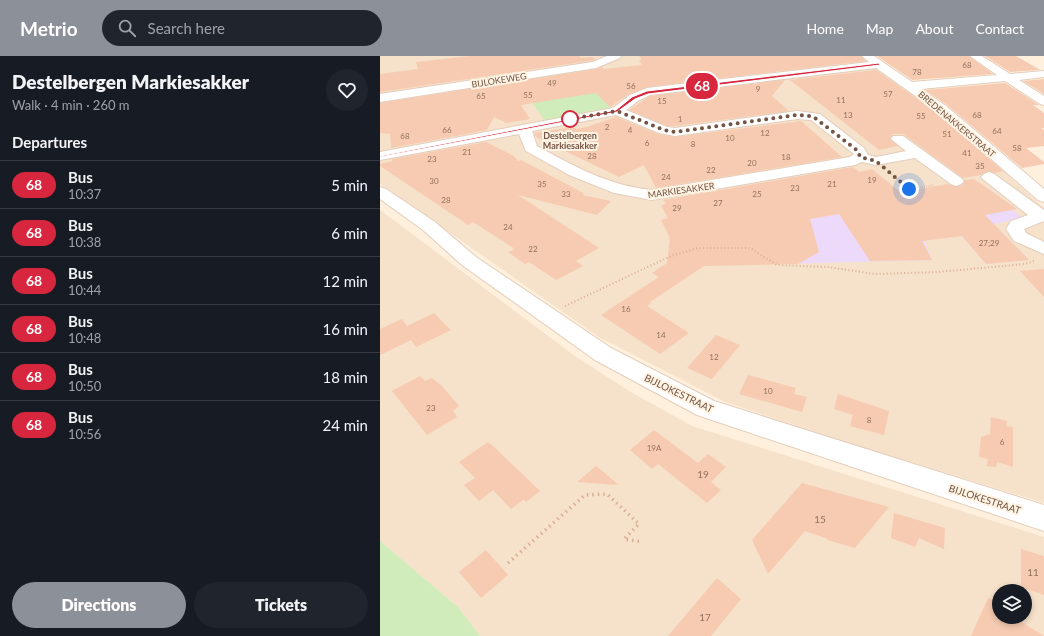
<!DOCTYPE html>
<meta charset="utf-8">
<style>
:root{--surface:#171b24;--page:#20242c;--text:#f1f3f6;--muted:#9ea1a6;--line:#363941;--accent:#8c9099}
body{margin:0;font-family:Lato,sans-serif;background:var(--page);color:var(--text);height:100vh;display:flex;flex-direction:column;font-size:15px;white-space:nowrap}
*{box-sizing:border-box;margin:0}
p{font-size:13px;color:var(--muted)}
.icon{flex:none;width:22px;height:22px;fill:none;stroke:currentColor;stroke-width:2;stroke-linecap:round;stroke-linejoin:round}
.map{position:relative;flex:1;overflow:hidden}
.sheet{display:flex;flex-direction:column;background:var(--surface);width:380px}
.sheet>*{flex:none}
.badge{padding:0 8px;border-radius:13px;font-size:14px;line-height:26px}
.buttons{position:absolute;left:612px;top:528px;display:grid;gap:8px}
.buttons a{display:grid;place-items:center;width:40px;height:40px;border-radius:50%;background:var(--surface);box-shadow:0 2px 6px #0003;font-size:20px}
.you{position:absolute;width:20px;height:20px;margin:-10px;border:3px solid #fff;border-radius:50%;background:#1a73e8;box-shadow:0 0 0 6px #1a73e833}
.map>.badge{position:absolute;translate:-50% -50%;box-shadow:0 0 0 2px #fff}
h2{padding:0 12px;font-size:15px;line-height:36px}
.round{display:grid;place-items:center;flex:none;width:42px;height:42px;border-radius:21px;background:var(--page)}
.headline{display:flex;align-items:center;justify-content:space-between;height:68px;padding:0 12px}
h1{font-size:19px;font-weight:800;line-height:30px}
.button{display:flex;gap:8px;margin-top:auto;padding:8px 12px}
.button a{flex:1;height:46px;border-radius:24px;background:var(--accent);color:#fff;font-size:16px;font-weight:800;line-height:46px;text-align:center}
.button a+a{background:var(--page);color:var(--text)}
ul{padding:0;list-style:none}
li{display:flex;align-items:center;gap:12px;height:48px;padding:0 12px;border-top:1px solid var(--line)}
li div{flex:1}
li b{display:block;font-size:15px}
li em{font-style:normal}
li .badge{min-width:44px;font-weight:700;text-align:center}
header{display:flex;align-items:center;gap:24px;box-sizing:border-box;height:56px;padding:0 20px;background:var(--accent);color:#fff}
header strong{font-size:19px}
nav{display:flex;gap:22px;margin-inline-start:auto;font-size:14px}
.search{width:280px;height:36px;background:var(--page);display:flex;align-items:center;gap:10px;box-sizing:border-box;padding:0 14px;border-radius:22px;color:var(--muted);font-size:15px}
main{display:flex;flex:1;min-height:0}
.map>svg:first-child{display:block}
.residential{fill:#f6e1ca;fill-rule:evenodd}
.education{fill:#edd9fa}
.green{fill:#cfecba}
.building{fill:#f6cbb1}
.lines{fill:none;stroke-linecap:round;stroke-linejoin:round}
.minor-casing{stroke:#e4cdbb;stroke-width:2}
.path-far2{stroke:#daae95;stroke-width:1.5;stroke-dasharray:0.5 1.5;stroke-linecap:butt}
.path-far1{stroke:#daae95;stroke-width:2;stroke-dasharray:1 2.5;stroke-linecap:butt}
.path{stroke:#daae95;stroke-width:3.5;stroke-dasharray:1.5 4;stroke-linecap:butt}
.minor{fill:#fff;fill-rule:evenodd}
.line{fill:#d7263d;stroke:#fff}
.walk{stroke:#745443;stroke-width:4;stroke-dasharray:0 7.2}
.stop-dot{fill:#fff;stroke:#d7263d;stroke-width:2}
.labels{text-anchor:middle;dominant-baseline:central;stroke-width:4;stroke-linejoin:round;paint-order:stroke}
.number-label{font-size:8px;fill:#94725e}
.far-street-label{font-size:9px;fill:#745443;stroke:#fff4e4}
.far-stop-label{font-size:9px;font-weight:bold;fill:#745443;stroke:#fff4e4}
.street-label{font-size:10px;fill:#745443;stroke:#fff4e4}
.near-number-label{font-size:10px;fill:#94725e}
</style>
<header>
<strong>Metrio</strong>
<div class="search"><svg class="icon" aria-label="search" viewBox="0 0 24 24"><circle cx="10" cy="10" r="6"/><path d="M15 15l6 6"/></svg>Search here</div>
<nav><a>Home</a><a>Map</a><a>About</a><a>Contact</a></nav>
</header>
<main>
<section class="sheet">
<div class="headline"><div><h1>Destelbergen Markiesakker</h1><p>Walk · 4 min · 260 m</p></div><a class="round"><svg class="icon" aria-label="heart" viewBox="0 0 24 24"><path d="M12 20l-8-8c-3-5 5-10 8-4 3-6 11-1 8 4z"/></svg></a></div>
<h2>Departures</h2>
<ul>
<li><span class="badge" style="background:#d7263d;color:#fff">68</span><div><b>Bus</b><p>10:37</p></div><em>5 min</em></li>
<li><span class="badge" style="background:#d7263d;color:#fff">68</span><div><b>Bus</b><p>10:38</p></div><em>6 min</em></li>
<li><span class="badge" style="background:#d7263d;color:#fff">68</span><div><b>Bus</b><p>10:44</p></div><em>12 min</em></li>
<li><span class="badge" style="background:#d7263d;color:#fff">68</span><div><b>Bus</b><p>10:48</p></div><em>16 min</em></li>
<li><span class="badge" style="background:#d7263d;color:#fff">68</span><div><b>Bus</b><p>10:50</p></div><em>18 min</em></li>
<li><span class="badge" style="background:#d7263d;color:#fff">68</span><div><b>Bus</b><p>10:56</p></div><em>24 min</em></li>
</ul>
<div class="button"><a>Directions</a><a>Tickets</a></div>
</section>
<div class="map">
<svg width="664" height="580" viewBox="0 0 664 580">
<rect width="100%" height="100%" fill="#fef0dc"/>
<path class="residential" d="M 0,0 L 482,0 L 565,62 L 664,152 L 664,447 L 476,389 L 345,346 L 219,281 L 0,128 Z
M 0,154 L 192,298 L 249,335 L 312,370 L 664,481 L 664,580 L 100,580 L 79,552 L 0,485 ZM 619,535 L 645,535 L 645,561 L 619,561 Z"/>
<path class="education" d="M 595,124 L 637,153 L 632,154 L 643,162 L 614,168 L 649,204 L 606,208 L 572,169 L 539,172 L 552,204 L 400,208 L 396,170 L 550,132 Z"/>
<path class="green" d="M 215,36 L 230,51 L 227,53 L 165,65 L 152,47 Z
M 0,485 L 79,552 L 100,580 L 0,580 Z"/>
<path class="building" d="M 90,0 L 199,0 L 201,2 L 213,1 L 215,4 L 0,36 L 0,18 L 38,13 L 36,6 Z
M 259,0 L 481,0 L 485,5 L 267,31 L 249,38 L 230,51 L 216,37 L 141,49 L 150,63 L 127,67 L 114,61 L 107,74 L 11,92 L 10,78 L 0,77 L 0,47 L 216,13 L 222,11 L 224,13 L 262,9 L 259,4 L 262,4 Z
M 497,0 L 589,0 L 613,18 L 532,24 Z
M 605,0 L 636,0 L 660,14 L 630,16 Z
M 496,14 L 557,57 L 623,115 L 615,117 L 608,115 L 601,119 L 583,122 L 523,78 L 513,78 L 510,82 L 518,90 L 499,94 L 410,24 Z
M 664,23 L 664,38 L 643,25 Z
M 405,24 L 392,40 L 409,55 L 295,70 L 287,70 L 249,54 L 270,40 Z
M 625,27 L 659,49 L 653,49 L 664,57 L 664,72 L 661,72 L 664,74 L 664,90 L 646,92 L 664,106 L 664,108 L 642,112 L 567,49 L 545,34 Z
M 236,61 L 278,78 L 295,81 L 421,65 L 462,101 L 276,132 L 264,109 L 239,121 L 156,81 L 154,77 L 194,71 L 196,73 L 207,71 Z
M 106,86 L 134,100 L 138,105 L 141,104 L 205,138 L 202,139 L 231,145 L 217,159 L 138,139 L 219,192 L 196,205 L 203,210 L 176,224 L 149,206 L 145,208 L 128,196 L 135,193 L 93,166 L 88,169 L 0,110 L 0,108 L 12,105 L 12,103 Z
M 473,111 L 479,116 L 492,113 L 520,136 L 568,128 L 577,131 L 582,129 L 585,124 L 594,123 L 637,153 L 605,159 L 649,204 L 606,208 L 582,180 L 542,185 L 552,204 L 490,205 L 459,158 L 430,163 L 439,196 L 418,208 L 324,210 L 270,246 L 271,247 L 267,250 L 309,277 L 280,298 L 221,259 L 279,221 L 272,217 L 287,207 L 290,182 L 281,164 L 288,162 L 281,149 L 286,148 L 283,144 Z
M 664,213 L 664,241 L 640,215 Z
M 54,257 L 71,274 L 36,291 L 31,284 L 0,299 L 0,273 L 22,263 L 27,270 Z
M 336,279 L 360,289 L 332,323 L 307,312 Z
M 368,319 L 416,332 L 414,338 L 427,341 L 422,356 L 359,338 Z
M 40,320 L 45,325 L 52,322 L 62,330 L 79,350 L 73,355 L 77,361 L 47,379 L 12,335 Z
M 458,338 L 509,355 L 504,379 L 470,370 L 473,359 L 454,353 Z
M 611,361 L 627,365 L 626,370 L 633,371 L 633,411 L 617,406 L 616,411 L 607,410 L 608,403 L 599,401 L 601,381 L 610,378 Z
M 274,374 L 318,407 L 328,398 L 346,411 L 331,426 L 341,434 L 327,447 L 278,408 L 272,413 L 250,394 Z
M 108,386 L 113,390 L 160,435 L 146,446 L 144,443 L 131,453 L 113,434 L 99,445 L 84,429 L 95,422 L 79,406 Z
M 216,410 L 239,429 L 197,426 Z
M 422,427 L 509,451 L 475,492 L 447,484 L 448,483 L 425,475 L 388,518 L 372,484 Z
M 514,457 L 565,472 L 564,493 L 539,482 L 535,491 L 511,482 Z
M 641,493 L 664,500 L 664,539 L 641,531 Z
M 106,494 L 128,519 L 101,542 L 79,516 Z
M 337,522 L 361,543 L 331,580 L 288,580 Z
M 608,542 L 619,548 L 619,561 L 633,561 L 664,580 L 591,580 Z"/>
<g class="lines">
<g class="minor-casing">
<path id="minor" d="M 227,0 L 241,0 L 240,2 L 216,12 L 0,46 L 0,38 L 213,6 Z
M 482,0 L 494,0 L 532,26 L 617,19 L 590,0 L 602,0 L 630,18 L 664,15 L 664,21 L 639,24 L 664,40 L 664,49 L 660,48 L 625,25 L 541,33 L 566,50 L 664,133 L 664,146 L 658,144 L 558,56 L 496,12 L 270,39 L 258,45 L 246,54 L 287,71 L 295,72 L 417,55 L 440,58 L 484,92 L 488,99 L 496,101 L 526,95 L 511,83 L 513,80 L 523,80 L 581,122 L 584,125 L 581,128 L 576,130 L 571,128 L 535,102 L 496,109 L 482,106 L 475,109 L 272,144 L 234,137 L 189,119 L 146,95 L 139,78 L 0,104 L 0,96 L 233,52 L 250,39 L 267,32 L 489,6 ZM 236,59 L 279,77 L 295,80 L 417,63 L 431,64 L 474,98 L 470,101 L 272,134 C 229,130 194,110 157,90 L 152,75 Z
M 609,116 L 614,118 L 664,154 L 664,165 L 644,173 L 646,177 L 664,186 L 664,198 L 634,185 L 626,173 L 631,165 L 648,159 L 604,124 L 601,121 L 604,118 Z
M 0,131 L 6,133 L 55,166 L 96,201 L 231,292 L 334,345 L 664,449 L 664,475 L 317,359 L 215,304 L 82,209 L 43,174 L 0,143 Z"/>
</g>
<path class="path-far2" d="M 510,117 L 529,133 L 554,129"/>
<path class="path-far1" d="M 185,250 L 291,200 L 318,192 L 370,192 L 397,209 L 448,211 L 495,218 L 558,216 L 645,208 L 654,205"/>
<path class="path" d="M 128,507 L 205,439 L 227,438 L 259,468 L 244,483 L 263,486"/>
<use href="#minor" class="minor"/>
</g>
<path class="line" d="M 499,7 L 500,9 L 268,38 L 255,43 L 237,56 L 0,101 L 0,100 L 236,54 L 252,41 L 267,35 Z"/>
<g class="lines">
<path class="walk" d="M 190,63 L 237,55 L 284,74 L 295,76 L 417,59 L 430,60 L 435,62 L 478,95 L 480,101 L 496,105 L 529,133"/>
</g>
<circle class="stop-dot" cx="190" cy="63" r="8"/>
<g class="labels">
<g class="number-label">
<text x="587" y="9">68</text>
<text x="537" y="16">78</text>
<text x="172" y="27">49</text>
<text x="251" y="30">56</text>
<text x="378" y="33">9</text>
<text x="508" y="38">57</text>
<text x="148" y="39">55</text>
<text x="101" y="40">65</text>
<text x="461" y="44">11</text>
<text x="282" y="45">15</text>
<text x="468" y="59">13</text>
<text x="597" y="59">68</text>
<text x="541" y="60">55</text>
<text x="300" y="63">1</text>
<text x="227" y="71">2</text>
<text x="67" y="74">66</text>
<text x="250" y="74">4</text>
<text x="617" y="75">64</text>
<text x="385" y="77">12</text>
<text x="567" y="78">51</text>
<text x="25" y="80">68</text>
<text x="350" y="82">10</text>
<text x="267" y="87">6</text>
<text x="313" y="88">8</text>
<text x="637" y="92">58</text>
<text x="87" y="96">21</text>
<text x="587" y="97">41</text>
<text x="212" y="100">28</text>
<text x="406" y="101">18</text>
<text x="52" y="103">23</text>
<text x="372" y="107">20</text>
<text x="600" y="110">35</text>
<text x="331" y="114">22</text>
<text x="286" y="121">24</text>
<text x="492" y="124">19</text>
<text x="54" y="125">30</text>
<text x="162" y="128">35</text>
<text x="452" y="128">21</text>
<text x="415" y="132">23</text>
<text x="186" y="138">33</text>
<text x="377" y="138">25</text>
<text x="66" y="144">28</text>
<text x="338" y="147">27</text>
<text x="297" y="152">29</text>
<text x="128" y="171">24</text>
<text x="609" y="187">27;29</text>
<text x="153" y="193">22</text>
<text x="246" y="253">16</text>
<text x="281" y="279">14</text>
<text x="334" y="301">12</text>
<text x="388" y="335">10</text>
<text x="51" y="352">23</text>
<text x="489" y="364">8</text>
<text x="622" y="386">6</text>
<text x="274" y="392">19A</text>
</g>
<g class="far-street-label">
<text transform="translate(119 24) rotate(-9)">BIJLOKEWEG</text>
<text transform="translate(577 68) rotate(40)">BREDENAKKERSTRAAT</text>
<text transform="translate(301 134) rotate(-8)">MARKIESAKKER</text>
</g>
<g class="far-stop-label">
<text x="190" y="79">Destelbergen<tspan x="190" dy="10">Markiesakker</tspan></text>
</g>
<g class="street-label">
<text transform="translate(299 337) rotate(26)">BIJLOKESTRAAT</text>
<text transform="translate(605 443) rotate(18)">BIJLOKESTRAAT</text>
</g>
<g class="near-number-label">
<text x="323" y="418">19</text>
<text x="440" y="463">15</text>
<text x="653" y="516">11</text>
<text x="325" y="561">17</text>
</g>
</g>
</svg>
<div class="buttons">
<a><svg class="icon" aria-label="layers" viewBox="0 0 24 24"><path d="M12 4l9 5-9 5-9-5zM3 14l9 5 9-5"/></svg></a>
</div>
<div class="you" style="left:529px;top:133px"></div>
<b class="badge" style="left:322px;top:30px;background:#d7263d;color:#fff">68</b>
</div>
</main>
